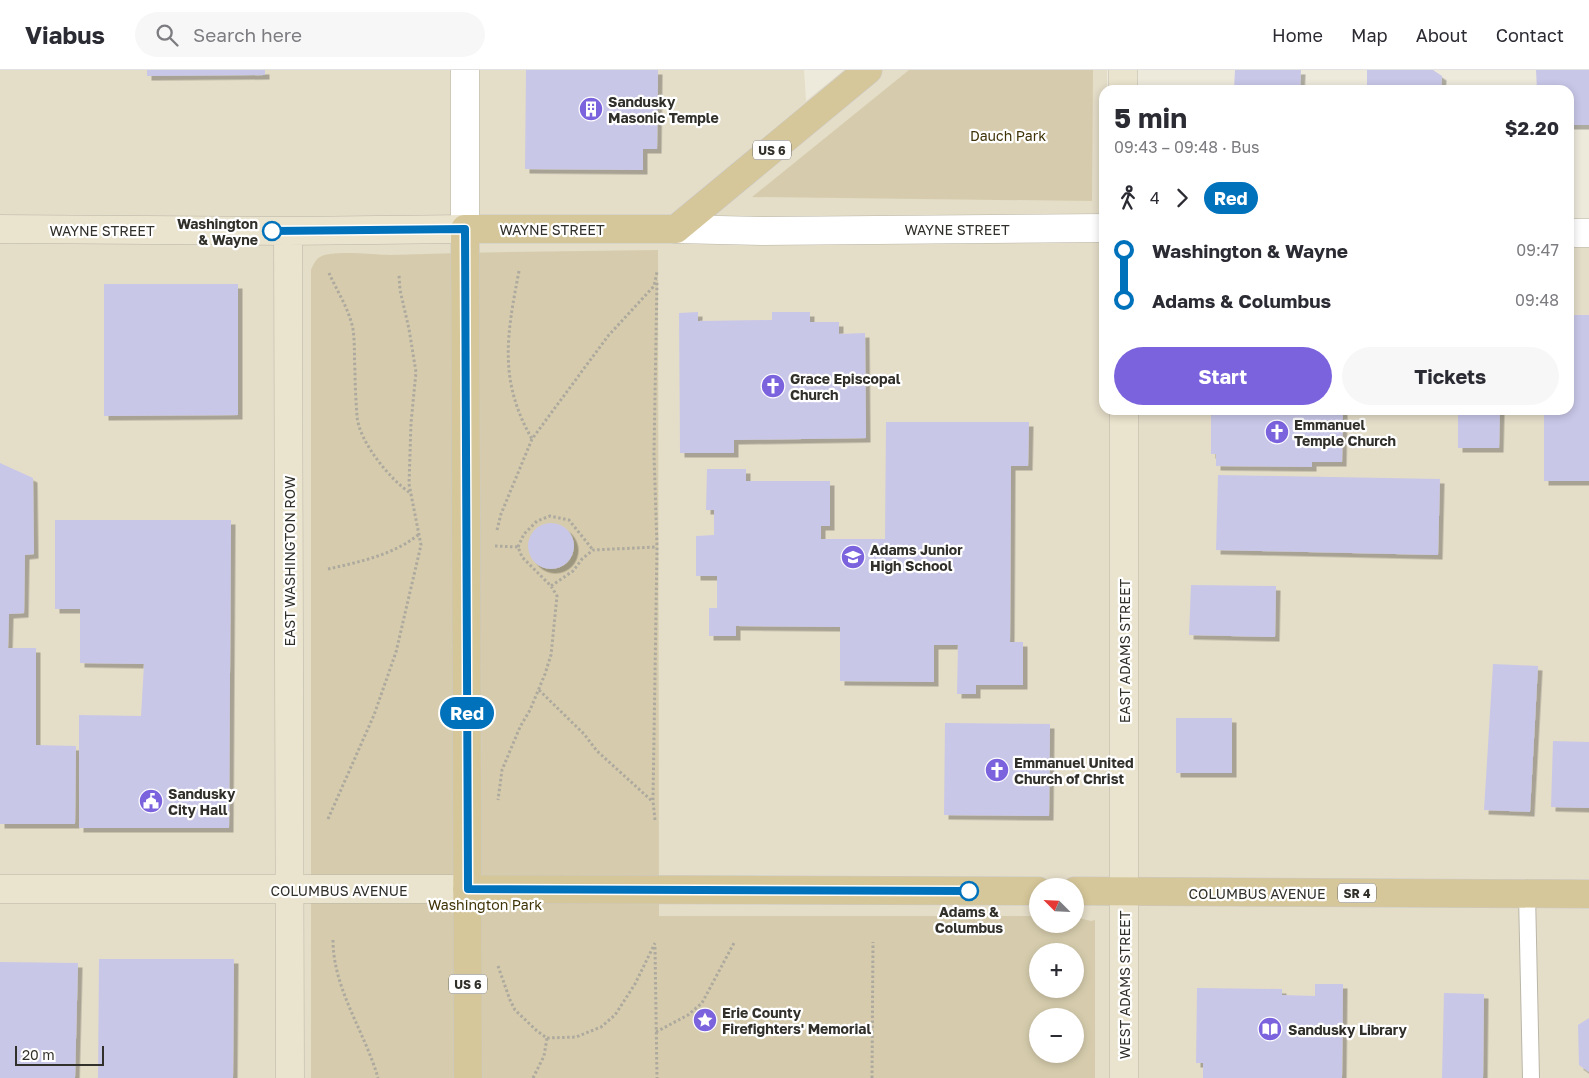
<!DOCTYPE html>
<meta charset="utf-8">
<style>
:root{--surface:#fff;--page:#f7f7f7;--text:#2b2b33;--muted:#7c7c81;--line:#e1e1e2;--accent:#7c63de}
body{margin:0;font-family:"Golos Text",sans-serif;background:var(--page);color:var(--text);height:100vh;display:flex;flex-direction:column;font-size:19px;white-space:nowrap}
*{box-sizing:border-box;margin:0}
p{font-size:16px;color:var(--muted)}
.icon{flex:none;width:28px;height:28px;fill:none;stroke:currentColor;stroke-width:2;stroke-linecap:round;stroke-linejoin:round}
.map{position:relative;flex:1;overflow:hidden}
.panel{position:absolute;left:1099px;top:15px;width:475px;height:330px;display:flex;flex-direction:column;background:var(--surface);border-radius:15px;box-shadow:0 2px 8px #0003}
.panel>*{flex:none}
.badge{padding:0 10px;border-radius:16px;font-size:18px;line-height:32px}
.needle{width:32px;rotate:294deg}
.fabs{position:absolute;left:1029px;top:808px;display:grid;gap:10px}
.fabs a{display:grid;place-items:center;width:55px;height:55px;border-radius:50%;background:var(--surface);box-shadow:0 2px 8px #0003;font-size:25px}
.scale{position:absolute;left:15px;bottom:12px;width:89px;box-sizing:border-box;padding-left:5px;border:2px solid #32302b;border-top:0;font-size:14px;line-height:18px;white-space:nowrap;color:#32302b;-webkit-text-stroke:4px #fff;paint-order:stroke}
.map>.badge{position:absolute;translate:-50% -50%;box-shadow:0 0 0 2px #fff}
.legs{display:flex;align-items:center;gap:8px;height:55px;padding:0 15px;font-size:16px}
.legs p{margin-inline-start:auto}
.overview{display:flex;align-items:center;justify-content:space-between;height:85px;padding:0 15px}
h1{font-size:28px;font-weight:700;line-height:38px}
.cta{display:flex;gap:10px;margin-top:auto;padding:10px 15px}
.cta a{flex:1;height:58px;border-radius:30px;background:var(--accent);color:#fff;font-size:20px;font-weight:700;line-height:58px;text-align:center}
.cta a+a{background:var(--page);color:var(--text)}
ul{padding:0 15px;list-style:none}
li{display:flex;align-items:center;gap:18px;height:50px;font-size:19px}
li i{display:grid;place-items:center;width:8px;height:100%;margin:0 6px;background:currentColor}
li i::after{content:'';width:12px;height:12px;margin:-6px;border:4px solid;border-radius:50%;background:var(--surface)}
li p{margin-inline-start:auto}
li:first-child i{background:linear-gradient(#0000 50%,currentColor 0)}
li:last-child i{background:linear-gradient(currentColor 50%,#0000 0)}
header{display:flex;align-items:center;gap:30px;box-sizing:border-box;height:70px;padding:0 25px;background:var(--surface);border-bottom:1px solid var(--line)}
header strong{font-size:24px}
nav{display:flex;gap:28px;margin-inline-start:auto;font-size:18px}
.search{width:350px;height:45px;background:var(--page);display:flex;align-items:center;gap:12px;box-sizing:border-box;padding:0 18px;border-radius:28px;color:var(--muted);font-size:19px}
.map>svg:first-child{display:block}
.built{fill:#e4ddc8;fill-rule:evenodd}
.green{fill:#d6ccad;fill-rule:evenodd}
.building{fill:#c9c7e8;filter:url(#shadow)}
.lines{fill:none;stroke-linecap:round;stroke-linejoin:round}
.lane-casing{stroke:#bab6a8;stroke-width:18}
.street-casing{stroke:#bab6a8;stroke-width:29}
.secondary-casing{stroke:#bab6a8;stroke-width:29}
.primary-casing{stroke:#cac9c8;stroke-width:29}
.path{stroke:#ada99e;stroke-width:3;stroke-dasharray:2.5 2.5;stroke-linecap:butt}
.lane{stroke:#fff;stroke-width:16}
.street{stroke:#fff;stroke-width:28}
.secondary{stroke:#eae3cd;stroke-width:28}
.primary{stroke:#d6c79a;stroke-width:28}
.line-1-casing{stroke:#fff;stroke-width:11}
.line-1{stroke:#0072bc;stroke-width:8}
.stop-1-dot{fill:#fff;stroke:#0072bc;stroke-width:2.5}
.labels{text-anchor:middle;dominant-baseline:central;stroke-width:4.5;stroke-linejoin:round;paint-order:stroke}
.shield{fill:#fff;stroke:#706e6b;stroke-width:1}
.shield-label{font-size:12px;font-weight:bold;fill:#32302b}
.poi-label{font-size:14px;font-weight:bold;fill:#32302b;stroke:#fff;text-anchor:start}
.park-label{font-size:14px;fill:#3f3307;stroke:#fff}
.stop-label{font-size:14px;font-weight:bold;fill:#32302b;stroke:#fff;text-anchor:end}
.street-label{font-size:14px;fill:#32302b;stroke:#fff}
</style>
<header>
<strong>Viabus</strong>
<div class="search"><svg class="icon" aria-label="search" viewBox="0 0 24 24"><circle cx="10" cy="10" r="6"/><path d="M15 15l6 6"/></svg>Search here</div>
<nav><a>Home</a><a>Map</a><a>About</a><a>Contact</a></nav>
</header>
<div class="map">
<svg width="1589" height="1008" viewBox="0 0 1589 1008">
<defs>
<filter id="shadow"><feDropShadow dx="4.5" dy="4.5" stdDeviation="0" flood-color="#0004"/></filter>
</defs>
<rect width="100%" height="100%" fill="#ede9db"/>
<path class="built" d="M 0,0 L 804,0 L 806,31 L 844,0 L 1107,0 L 1107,20 L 1104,20 L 1104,340 L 1569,340 L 1569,163 L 1589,162 L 1589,1008 L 0,1008 ZM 1038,816 L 1075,816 L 1075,854 L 1038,854 ZM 1038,881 L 1075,881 L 1075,919 L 1038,919 ZM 1038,946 L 1075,946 L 1075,984 L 1038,984 Z"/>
<path class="green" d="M 909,0 L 1093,0 L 1092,131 L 752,127 Z
M 658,180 L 659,846 L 1037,846 L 1038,854 L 1075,854 L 1075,847 L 1091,851 L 1095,850 L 1095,1008 L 311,1008 L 311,200 C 313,195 316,188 322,186 C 337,180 374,185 391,185 C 480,182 569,181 658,180 ZM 1038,881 L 1075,881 L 1075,919 L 1038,919 ZM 1038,946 L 1075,946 L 1075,984 L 1038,984 Z"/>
<path class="building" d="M 147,0 L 265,0 L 265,5 L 147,6 Z
M 526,0 L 658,0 L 657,79 L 643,79 L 643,100 L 525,99 Z
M 1235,0 L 1301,0 L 1300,20 L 1234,20 Z
M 1367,0 L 1433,0 L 1442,6 L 1441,20 L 1367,20 Z
M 1536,0 L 1589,0 L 1589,55 L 1569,55 L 1569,20 L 1537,20 Z
M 104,214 L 238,214 L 238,345 L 104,346 Z
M 698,242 L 698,251 L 772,250 L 772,242 L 810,242 L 810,252 L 839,252 L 839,264 L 865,263 L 866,368 L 734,370 L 734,383 L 680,383 L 679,243 Z
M 1569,245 L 1589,245 L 1589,411 L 1544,411 L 1544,340 L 1569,340 Z
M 1211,340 L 1343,340 L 1342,392 L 1312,392 L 1312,397 L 1216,396 L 1216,384 L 1211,384 Z
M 1458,340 L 1500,340 L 1499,378 L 1458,378 Z
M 886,352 L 1029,352 L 1028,396 L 1011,396 L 1010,572 L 1023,572 L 1023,615 L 976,615 L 976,624 L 957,624 L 958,575 L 934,575 L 934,612 L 840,611 L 840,557 L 736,556 L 736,566 L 709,566 L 709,538 L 717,538 L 717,506 L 696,506 L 696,466 L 714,465 L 714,440 L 706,440 L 707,399 L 746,399 L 746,411 L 830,411 L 830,456 L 821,456 L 821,469 L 885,469 Z
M 0,393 L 33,408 L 34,484 L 25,485 L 24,543 L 9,544 L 8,578 L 36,578 L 36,675 L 76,676 L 75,754 L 0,754 Z
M 1218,405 L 1440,409 L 1438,485 L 1216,480 Z
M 55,450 L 231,450 L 229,758 L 79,758 L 79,645 L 141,646 L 144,594 L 80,593 L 80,539 L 55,539 Z
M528 476a23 23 0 1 1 46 0a23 23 0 1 1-46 0Z
M 1191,515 L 1276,516 L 1275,567 L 1189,565 Z
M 1493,594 L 1538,596 L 1530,742 L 1484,740 Z
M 1176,648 L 1232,648 L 1232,703 L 1176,703 Z
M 945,653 L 1050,654 L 1049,746 L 944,745 Z
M 1553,671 L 1589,672 L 1589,738 L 1551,737 Z
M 99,889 L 234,889 L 233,1008 L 98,1008 Z
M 0,892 L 78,893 L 75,1008 L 0,1008 Z
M 1315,914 L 1343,914 L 1342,1008 L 1203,1008 L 1203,993 L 1196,993 L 1197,918 L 1282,919 L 1282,925 L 1315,926 Z
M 1444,923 L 1484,924 L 1483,1008 L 1442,1008 Z
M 1589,948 L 1589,1002 L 1579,995 L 1578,955 Z"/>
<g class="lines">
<g class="lane-casing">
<path id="lane" d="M 1527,824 L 1531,1008"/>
</g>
<g class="street-casing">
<path id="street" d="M 465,159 L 465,0
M 676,159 L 762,161 L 1104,158
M 1569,163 L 1589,163"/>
</g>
<g class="secondary-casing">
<path id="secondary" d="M 1123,0 L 1123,20
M 0,159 L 288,161 L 465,159
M 288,161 L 290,1008
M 0,819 L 467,819
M 1124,1008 L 1124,340"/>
</g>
<g class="primary-casing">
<path id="primary" d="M 467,819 L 1038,821
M 1075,821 L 1589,824
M 468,1008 L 465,159 L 676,159 L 868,0"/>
</g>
<path class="path" d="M 519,201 C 507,264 498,310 532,369
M 329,203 C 337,221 349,239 353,259 C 355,273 354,286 355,301 C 355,316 356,331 357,346 C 359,372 390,409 410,423
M 497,460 L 501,444 L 532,369 L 608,266 L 654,216 L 657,202
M 495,476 L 518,477 L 522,487 L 551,516 L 557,526 L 551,585 L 545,604 L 530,640 L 520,657 L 502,700 L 498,730
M 518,477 L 524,464 L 537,451 L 550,446 L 569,450 L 593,480
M 328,499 C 359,492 393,485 418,465
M 551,516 L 573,501 L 582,489 L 593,480 L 657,477
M 539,620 L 584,664 L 597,681 L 652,731
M 328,749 L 374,645 L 396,582 L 421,475 L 409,414 L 411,353 L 416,302 L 409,259 L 400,220 L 399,205
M 655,750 L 653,731 L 657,477 L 654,384 L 657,210
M 333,870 C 333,919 365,962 378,1008
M 655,877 L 657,1008
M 498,896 L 510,930 L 515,940 L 537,961 L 547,968 L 576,967 L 601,957 L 615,945 L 635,914 L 655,873
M 656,962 L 688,945 L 702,933 L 734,873
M 533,1008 L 544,986 L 547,968
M 872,1008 L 873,872"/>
<use href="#lane" class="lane"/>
<use href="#street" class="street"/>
<use href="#secondary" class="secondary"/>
<use href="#primary" class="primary"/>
</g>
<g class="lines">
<g class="line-1-casing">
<path id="line-1" d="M 272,161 L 465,159 L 468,819 L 969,821"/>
</g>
<use href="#line-1" class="line-1"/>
</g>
<defs>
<g id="building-disc" transform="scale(1.25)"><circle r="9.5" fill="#7c63de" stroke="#fff"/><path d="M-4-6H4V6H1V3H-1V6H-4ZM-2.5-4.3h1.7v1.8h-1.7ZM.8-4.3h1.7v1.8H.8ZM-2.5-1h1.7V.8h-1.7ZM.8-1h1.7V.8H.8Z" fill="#fff"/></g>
<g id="church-disc" transform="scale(1.25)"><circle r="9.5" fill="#7c63de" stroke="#fff"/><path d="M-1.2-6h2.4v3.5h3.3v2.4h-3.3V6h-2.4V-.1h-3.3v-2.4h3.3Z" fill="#fff"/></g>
<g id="school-disc" transform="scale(1.25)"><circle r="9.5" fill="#7c63de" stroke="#fff"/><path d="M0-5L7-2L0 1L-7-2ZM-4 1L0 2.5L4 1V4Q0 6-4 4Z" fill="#fff"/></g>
<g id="civic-disc" transform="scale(1.25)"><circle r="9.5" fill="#7c63de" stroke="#fff"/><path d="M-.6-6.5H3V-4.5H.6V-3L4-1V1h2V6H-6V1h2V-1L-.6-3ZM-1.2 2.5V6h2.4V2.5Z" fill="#fff"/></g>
<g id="sight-disc" transform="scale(1.25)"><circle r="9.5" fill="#7c63de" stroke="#fff"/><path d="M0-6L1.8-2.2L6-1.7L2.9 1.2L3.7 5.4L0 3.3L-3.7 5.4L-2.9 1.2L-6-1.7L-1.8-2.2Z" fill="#fff"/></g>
<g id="library-disc" transform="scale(1.25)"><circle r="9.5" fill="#7c63de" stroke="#fff"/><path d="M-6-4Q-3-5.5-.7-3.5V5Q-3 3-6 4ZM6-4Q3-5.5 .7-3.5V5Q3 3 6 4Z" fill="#fff"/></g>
</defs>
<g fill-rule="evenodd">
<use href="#building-disc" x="591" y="39"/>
<use href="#church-disc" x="773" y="316"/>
<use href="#church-disc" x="1277" y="362"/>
<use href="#school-disc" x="853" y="487"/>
<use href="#church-disc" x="997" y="700"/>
<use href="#civic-disc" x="151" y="731"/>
<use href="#sight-disc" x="705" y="950"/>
<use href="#library-disc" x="1270" y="959"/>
</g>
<g class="stop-1-dot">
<circle cx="272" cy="161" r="9"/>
<circle cx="969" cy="821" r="9"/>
</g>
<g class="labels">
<g class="shield">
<rect x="753" y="70.5" width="38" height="19" rx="4"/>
<rect x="1338" y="813.5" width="38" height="19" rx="4"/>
<rect x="449" y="904.5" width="38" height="19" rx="4"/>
</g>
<g class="shield-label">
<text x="772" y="80">US 6</text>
<text x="1357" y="823">SR 4</text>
<text x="468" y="914">US 6</text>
</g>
<g class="poi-label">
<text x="608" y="31">Sandusky<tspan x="608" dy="16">Masonic Temple</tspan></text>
<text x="790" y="308">Grace Episcopal<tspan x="790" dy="16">Church</tspan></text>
<text x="1294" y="354">Emmanuel<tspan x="1294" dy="16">Temple Church</tspan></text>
<text x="870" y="479">Adams Junior<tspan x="870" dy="16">High School</tspan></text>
<text x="1014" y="692">Emmanuel United<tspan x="1014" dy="16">Church of Christ</tspan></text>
<text x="168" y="723">Sandusky<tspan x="168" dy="16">City Hall</tspan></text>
<text x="722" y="942">Erie County<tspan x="722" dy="16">Firefighters' Memorial</tspan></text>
<text x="1288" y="959">Sandusky Library</text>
</g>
<g class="park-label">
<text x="1008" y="65">Dauch Park</text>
<text x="485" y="834">Washington Park</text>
</g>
<g class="stop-label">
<text x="258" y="153">Washington<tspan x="258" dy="16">&amp; Wayne</tspan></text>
<text x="969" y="841" text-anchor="middle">Adams &amp;<tspan x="969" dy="16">Columbus</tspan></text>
</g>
<g class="street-label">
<text x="552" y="159">WAYNE STREET</text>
<text x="957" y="159">WAYNE STREET</text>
<text x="102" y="160">WAYNE STREET</text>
<text transform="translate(289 491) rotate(-90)">EAST WASHINGTON ROW</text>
<text transform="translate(1124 581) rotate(-90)">EAST ADAMS STREET</text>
<text x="339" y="820">COLUMBUS AVENUE</text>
<text x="1257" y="823">COLUMBUS AVENUE</text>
<text transform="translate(1124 915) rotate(-90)">WEST ADAMS STREET</text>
</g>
</g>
</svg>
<div class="fabs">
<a><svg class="needle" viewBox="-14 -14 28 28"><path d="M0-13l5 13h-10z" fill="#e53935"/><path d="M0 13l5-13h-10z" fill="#7c7c81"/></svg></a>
<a>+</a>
<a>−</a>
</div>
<div class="scale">20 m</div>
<b class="badge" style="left:467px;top:643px;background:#0072bc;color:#fff">Red</b>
<section class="panel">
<div class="overview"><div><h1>5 min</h1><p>09:43 – 09:48 · Bus</p></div><b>$2.20</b></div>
<div class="legs"><svg class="icon" aria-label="walk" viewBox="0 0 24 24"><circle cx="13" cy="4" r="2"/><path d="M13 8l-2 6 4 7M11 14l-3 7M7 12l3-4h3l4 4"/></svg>4<svg class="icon" aria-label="forward" viewBox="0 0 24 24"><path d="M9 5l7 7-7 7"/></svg><b class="badge" style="background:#0072bc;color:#fff">Red</b></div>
<ul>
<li><i style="color:#0072bc"></i><b>Washington &amp; Wayne</b><p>09:47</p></li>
<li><i style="color:#0072bc"></i><b>Adams &amp; Columbus</b><p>09:48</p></li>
</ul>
<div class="cta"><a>Start</a><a>Tickets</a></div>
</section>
</div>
